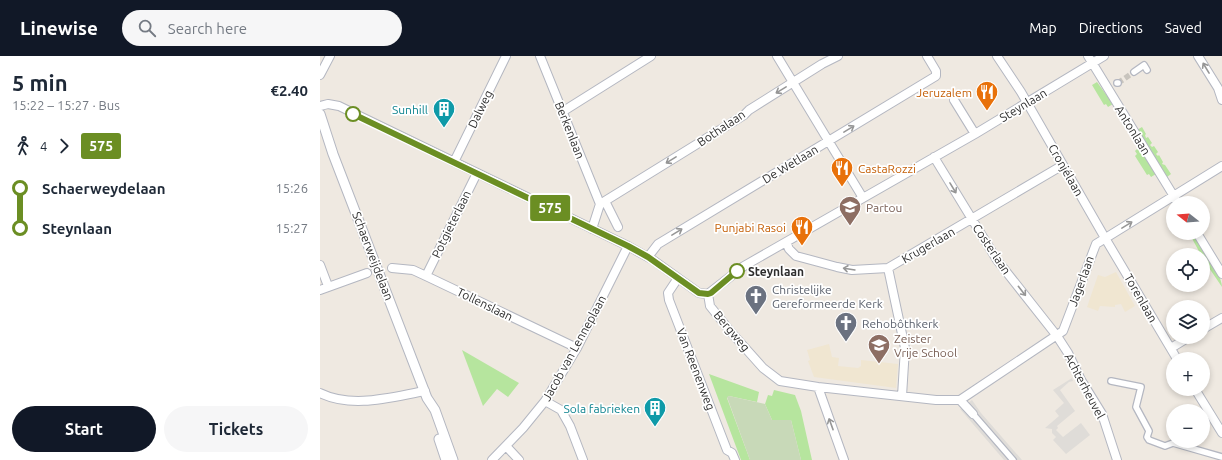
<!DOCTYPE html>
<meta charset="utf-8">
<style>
:root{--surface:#fff;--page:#f6f6f7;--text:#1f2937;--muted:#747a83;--accent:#111827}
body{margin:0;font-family:Ubuntu,sans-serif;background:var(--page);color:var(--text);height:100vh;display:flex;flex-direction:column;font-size:15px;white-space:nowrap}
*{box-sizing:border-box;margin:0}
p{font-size:13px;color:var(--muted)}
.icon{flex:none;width:22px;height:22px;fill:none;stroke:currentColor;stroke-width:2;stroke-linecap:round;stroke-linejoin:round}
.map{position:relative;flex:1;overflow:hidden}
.details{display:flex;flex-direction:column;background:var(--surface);width:320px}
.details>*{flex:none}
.badge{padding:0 8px;border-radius:3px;font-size:14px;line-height:26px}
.needle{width:26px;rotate:287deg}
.buttons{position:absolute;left:846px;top:140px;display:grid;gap:8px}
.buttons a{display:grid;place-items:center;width:44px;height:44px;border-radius:50%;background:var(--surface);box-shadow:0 2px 6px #0003;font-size:20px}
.map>.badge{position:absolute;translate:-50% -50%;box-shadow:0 0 0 2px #fff}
.legs{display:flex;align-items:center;gap:6px;height:44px;padding:0 12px;font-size:13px}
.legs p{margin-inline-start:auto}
.summary{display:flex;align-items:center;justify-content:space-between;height:68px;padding:0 12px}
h1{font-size:22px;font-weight:600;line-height:30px}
.action{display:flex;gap:8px;margin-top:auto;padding:8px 12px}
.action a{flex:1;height:46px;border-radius:24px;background:var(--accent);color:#fff;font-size:16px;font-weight:600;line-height:46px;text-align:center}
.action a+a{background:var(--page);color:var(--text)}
ul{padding:0 12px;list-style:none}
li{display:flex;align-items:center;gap:14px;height:40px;font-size:15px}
li i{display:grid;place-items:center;width:6px;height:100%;margin:0 5px;background:currentColor}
li i::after{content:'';width:10px;height:10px;margin:-5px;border:3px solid;border-radius:50%;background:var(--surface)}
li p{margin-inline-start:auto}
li:first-child i{background:linear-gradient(#0000 50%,currentColor 0)}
li:last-child i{background:linear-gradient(currentColor 50%,#0000 0)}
header{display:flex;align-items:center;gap:24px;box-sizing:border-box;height:56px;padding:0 20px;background:var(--accent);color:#fff}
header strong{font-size:19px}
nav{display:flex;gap:22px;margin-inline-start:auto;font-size:14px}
.search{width:280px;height:36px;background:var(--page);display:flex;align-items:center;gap:10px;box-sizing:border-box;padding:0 14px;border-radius:22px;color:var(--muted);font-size:15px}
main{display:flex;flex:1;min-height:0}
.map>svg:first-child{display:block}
.education{fill:#f0e6d1}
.green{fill:#b6e59e}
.cemetery{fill:#c8d9b8}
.plaza{fill:#dfdcd8}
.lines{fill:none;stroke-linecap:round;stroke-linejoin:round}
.pedestrian-tunnel{stroke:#c8c4bd;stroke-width:5.5;stroke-dasharray:5.5 3;stroke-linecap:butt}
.pedestrian-casing{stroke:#b4b7c1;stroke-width:8}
.minor-casing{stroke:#b4b7c1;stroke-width:10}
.tertiary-casing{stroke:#b4b7c1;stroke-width:11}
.pedestrian{stroke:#fff;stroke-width:5.5}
.minor{stroke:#fff;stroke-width:8}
.tertiary{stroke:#fff;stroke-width:9}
.oneway{stroke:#969696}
.line-1-casing{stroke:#fff;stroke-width:9}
.line-1{stroke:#6b8e23;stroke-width:6}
.stop-1-dot{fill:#fff;stroke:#6b8e23;stroke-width:2}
.labels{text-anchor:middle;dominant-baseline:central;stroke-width:3.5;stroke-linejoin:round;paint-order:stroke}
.food-label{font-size:12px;fill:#c56008;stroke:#fff;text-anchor:end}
.street-label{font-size:12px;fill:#2e2e2e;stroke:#fff}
.culture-label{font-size:12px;fill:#0d838f;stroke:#fff;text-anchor:end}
.education-label{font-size:12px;fill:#785e54;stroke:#fff;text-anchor:start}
.stop-label{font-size:12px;font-weight:bold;fill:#2e2e2e;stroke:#fff;text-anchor:start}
.worship-label{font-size:12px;fill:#5b616d;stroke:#fff;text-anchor:start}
</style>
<header>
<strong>Linewise</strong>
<div class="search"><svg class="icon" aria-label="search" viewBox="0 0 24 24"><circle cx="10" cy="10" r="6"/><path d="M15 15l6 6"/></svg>Search here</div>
<nav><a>Map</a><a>Directions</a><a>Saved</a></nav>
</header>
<main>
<section class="details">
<div class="summary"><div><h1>5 min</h1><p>15:22 – 15:27 · Bus</p></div><b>€2.40</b></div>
<div class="legs"><svg class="icon" aria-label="walk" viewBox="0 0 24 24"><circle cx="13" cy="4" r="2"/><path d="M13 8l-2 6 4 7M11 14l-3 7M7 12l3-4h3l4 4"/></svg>4<svg class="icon" aria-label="forward" viewBox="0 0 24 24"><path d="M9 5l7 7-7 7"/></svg><b class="badge" style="background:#6b8e23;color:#fff">575</b></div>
<ul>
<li><i style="color:#6b8e23"></i><b>Schaerweydelaan</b><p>15:26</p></li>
<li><i style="color:#6b8e23"></i><b>Steynlaan</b><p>15:27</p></li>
</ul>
<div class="action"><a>Start</a><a>Tickets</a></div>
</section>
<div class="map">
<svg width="902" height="404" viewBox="0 0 902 404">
<rect width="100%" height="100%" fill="#efe9e1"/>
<path class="education" d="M 796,216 L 815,250 L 805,256 L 801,248 L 795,249 L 795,251 L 780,250 L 778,255 L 767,251 L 778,219 L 785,221 Z
M 509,288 L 512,301 L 519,302 L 518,310 L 538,312 L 541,310 L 541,304 L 578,308 L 576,332 L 494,321 L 488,305 L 490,304 L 487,294 Z"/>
<path class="green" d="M 777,26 L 793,48 L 788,51 L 786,48 L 784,49 L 772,29 Z
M 822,71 L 826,78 L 825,79 L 826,82 L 828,81 L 832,87 L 830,89 L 832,91 L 834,90 L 838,96 L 836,98 L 838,100 L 839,99 L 843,106 L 842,108 L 845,109 L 851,118 L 847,121 L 817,74 Z
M 819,91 L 836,118 L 831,121 L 829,118 L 827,119 L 815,100 L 817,98 L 815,95 Z
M 869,177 L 872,177 C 880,189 902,218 902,231 L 883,203 L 883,199 L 881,199 Z
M 142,294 L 199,327 L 188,341 L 177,333 L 163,350 Z
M 389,318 L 439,336 L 437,346 L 409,340 L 407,342 L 430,404 L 421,404 Z
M 454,334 L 475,339 L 481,355 L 492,404 L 481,404 L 471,364 L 452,364 L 445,348 L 448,339 L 452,340 Z"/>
<path class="cemetery" d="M 409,340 L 445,348 L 452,364 L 471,364 L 481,404 L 430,404 L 407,341 Z"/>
<path class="plaza" d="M 752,322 L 753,325 L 749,326 L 740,334 L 755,355 L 737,370 L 738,372 L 736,374 L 743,381 L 761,367 L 770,379 L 746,398 L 733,384 L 736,381 L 732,377 L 732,373 L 725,372 L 739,360 L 735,355 L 744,347 L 733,334 Z
M 652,344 L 661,357 L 702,404 L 684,404 L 640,353 Z"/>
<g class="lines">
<path class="pedestrian-tunnel" d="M 798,27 L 814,16"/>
<g class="pedestrian-casing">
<path id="pedestrian" d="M 814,16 L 824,9 L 827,14
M 797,27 L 798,27
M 791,325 L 821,331 L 816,351 L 829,375 L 827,381 L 829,384 L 845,390 L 853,387 L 902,401
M 653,358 L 693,404"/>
</g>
<g class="minor-casing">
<path id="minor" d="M 220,0 L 280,148 L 272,173
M 457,0 L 543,142
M 677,0 L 701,36 L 785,182 L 857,303
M 768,0 L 858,147
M 878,0 L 898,32 L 902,44
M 0,19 L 10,0
M 634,44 L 655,78
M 0,50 L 8,48 L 19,50 L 308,190 L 333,204 L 379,237 L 388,238
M 242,56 L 331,0
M 614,101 L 677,204 L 737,280 L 748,297 L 761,324 L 782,358 L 797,404
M 134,106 L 186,0
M 285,145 L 424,59 L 429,54 L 502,8 L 518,0
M 281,148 L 285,145 L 298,171
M 877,177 L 902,218
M 466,186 L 469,193 L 476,200 L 517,211 L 532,214 L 568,212 L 743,109
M 328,201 L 338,188 L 616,20 L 616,15 L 607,0
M 0,209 L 8,230
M 72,212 L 93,214 L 106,220 L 257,292
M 568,212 L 585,292 L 582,340
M 106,220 L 157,117
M 358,222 L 348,237 L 349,244 L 407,394 L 412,397 L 415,404
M 0,234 L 47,217
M 388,238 L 390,250 L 410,275 L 443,312 L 460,325 L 498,331 L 616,344 L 640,344 L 743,275 L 776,188 L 902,110
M 388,238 L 424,210 L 655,78 L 784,0
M 883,273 L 902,262
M 851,292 L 869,281
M 498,331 L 524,404
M 875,333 L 902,377
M 0,337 C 33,353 71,341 105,335
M 640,344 L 653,358
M 225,345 L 241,354 L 250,370 L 263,404
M 186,390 L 199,404
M 172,404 L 203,372 L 225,345 L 257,292 L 308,190"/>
</g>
<g class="tertiary-casing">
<path id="tertiary" d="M 0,58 L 13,98 L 107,342 L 115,354 L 133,404
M 119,383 L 126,404"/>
</g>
<use href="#pedestrian" class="pedestrian"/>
<use href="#minor" class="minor"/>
<use href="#tertiary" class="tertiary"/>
</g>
<defs><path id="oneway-shaft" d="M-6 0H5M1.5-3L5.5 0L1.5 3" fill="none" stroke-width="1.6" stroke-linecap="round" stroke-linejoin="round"/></defs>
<g class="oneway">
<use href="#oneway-shaft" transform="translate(886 12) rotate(-121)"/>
<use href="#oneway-shaft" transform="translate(461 34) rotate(149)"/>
<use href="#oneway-shaft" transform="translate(529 73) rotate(-31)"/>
<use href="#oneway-shaft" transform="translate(351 104) rotate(148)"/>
<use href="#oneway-shaft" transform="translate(633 132) rotate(59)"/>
<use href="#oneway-shaft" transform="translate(807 169) rotate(-31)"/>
<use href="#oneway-shaft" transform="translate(357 176) rotate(-31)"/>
<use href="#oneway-shaft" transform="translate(529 213) rotate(-171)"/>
<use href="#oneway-shaft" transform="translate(702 235) rotate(52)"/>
<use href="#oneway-shaft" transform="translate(511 368) rotate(-110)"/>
</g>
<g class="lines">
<g class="line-1-casing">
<path id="line-1" d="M 33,58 L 308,190 L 328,201 L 379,237 L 388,238 L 391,237 L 417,215"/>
</g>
<use href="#line-1" class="line-1"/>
</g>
<defs>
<g id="restaurant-pin" transform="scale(1.15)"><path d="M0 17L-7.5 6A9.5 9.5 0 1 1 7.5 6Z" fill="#e8710a" stroke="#fff"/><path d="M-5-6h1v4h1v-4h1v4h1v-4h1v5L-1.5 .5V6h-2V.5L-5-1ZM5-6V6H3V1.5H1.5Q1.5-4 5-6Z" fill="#fff"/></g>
<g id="building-pin" transform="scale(1.15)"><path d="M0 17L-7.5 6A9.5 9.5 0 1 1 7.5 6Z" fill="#0f9aa8" stroke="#fff"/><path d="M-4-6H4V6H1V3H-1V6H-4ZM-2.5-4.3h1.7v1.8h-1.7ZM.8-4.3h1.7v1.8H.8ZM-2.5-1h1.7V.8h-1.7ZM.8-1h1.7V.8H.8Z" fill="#fff"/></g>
<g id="school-pin" transform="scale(1.15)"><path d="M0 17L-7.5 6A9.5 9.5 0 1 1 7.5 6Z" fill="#8d6e63" stroke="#fff"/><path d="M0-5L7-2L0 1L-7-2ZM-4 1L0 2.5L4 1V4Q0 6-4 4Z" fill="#fff"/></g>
<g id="church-pin" transform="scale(1.15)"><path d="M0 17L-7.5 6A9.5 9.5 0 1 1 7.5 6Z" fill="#6b7280" stroke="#fff"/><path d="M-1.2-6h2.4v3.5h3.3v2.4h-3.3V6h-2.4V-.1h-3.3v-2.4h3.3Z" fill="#fff"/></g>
</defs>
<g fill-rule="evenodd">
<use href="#restaurant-pin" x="667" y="36"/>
<use href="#building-pin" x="124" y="53"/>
<use href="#restaurant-pin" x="522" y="112"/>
<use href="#school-pin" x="530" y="151"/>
<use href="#restaurant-pin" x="482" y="171"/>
<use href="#church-pin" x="436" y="240"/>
<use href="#church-pin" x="526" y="267"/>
<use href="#school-pin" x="559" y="289"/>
<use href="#building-pin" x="335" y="352"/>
</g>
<g class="stop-1-dot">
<circle cx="33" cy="58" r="7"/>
<circle cx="417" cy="215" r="7"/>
</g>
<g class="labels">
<g class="food-label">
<text x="652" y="36">Jeruzalem</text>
<text x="538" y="112" text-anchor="start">CastaRozzi</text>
<text x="466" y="171">Punjabi Rasoi</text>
</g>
<g class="street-label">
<text transform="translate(703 49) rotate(-31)">Steynlaan</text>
<text transform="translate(160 53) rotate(-64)">Dalweg</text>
<text transform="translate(401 72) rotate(-34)">Bothalaan</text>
<text transform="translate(250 74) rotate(68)">Berkenlaan</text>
<text transform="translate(813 74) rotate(58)">Antonlaan</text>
<text transform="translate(470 108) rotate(-31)">De Wetlaan</text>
<text transform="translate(746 114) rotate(60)">Cronjélaan</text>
<text transform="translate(131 168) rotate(-64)">Potgieterlaan</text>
<text transform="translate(608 189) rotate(-30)">Krugerlaan</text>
<text transform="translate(672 193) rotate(56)">Costerlaan</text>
<text transform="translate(53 200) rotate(69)">Schaerweijdelaan</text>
<text transform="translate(761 225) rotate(-70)">Jagerlaan</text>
<text transform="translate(821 242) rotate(60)">Torenlaan</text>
<text transform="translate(165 248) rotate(26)">Tollenslaan</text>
<text transform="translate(412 275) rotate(50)">Bergweg</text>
<text transform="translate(254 292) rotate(-61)">Jacob van Lenneplaan</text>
<text transform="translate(376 313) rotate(69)">Van Reenenweg</text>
<text transform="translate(765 330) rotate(62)">Achterheuvel</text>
</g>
<g class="culture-label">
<text x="108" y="53">Sunhill</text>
<text x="320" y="352">Sola fabrieken</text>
</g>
<g class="education-label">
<text x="546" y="151">Partou</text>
<text x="574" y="282">Zeister<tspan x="574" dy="14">Vrije School</tspan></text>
</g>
<g class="stop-label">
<text x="428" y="215">Steynlaan</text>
</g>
<g class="worship-label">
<text x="452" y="233">Christelijke<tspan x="452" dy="14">Gereformeerde Kerk</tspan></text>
<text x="542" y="267">Rehobôthkerk</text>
</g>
</g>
</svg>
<div class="buttons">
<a><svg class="needle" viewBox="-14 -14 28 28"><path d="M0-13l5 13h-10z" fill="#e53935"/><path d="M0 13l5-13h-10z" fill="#747a83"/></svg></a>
<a><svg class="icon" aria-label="locate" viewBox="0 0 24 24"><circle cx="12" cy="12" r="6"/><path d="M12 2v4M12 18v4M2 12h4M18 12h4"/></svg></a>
<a><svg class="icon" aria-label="layers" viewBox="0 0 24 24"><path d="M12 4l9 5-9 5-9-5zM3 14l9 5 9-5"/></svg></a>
<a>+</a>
<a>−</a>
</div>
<b class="badge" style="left:230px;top:152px;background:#6b8e23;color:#fff">575</b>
</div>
</main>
